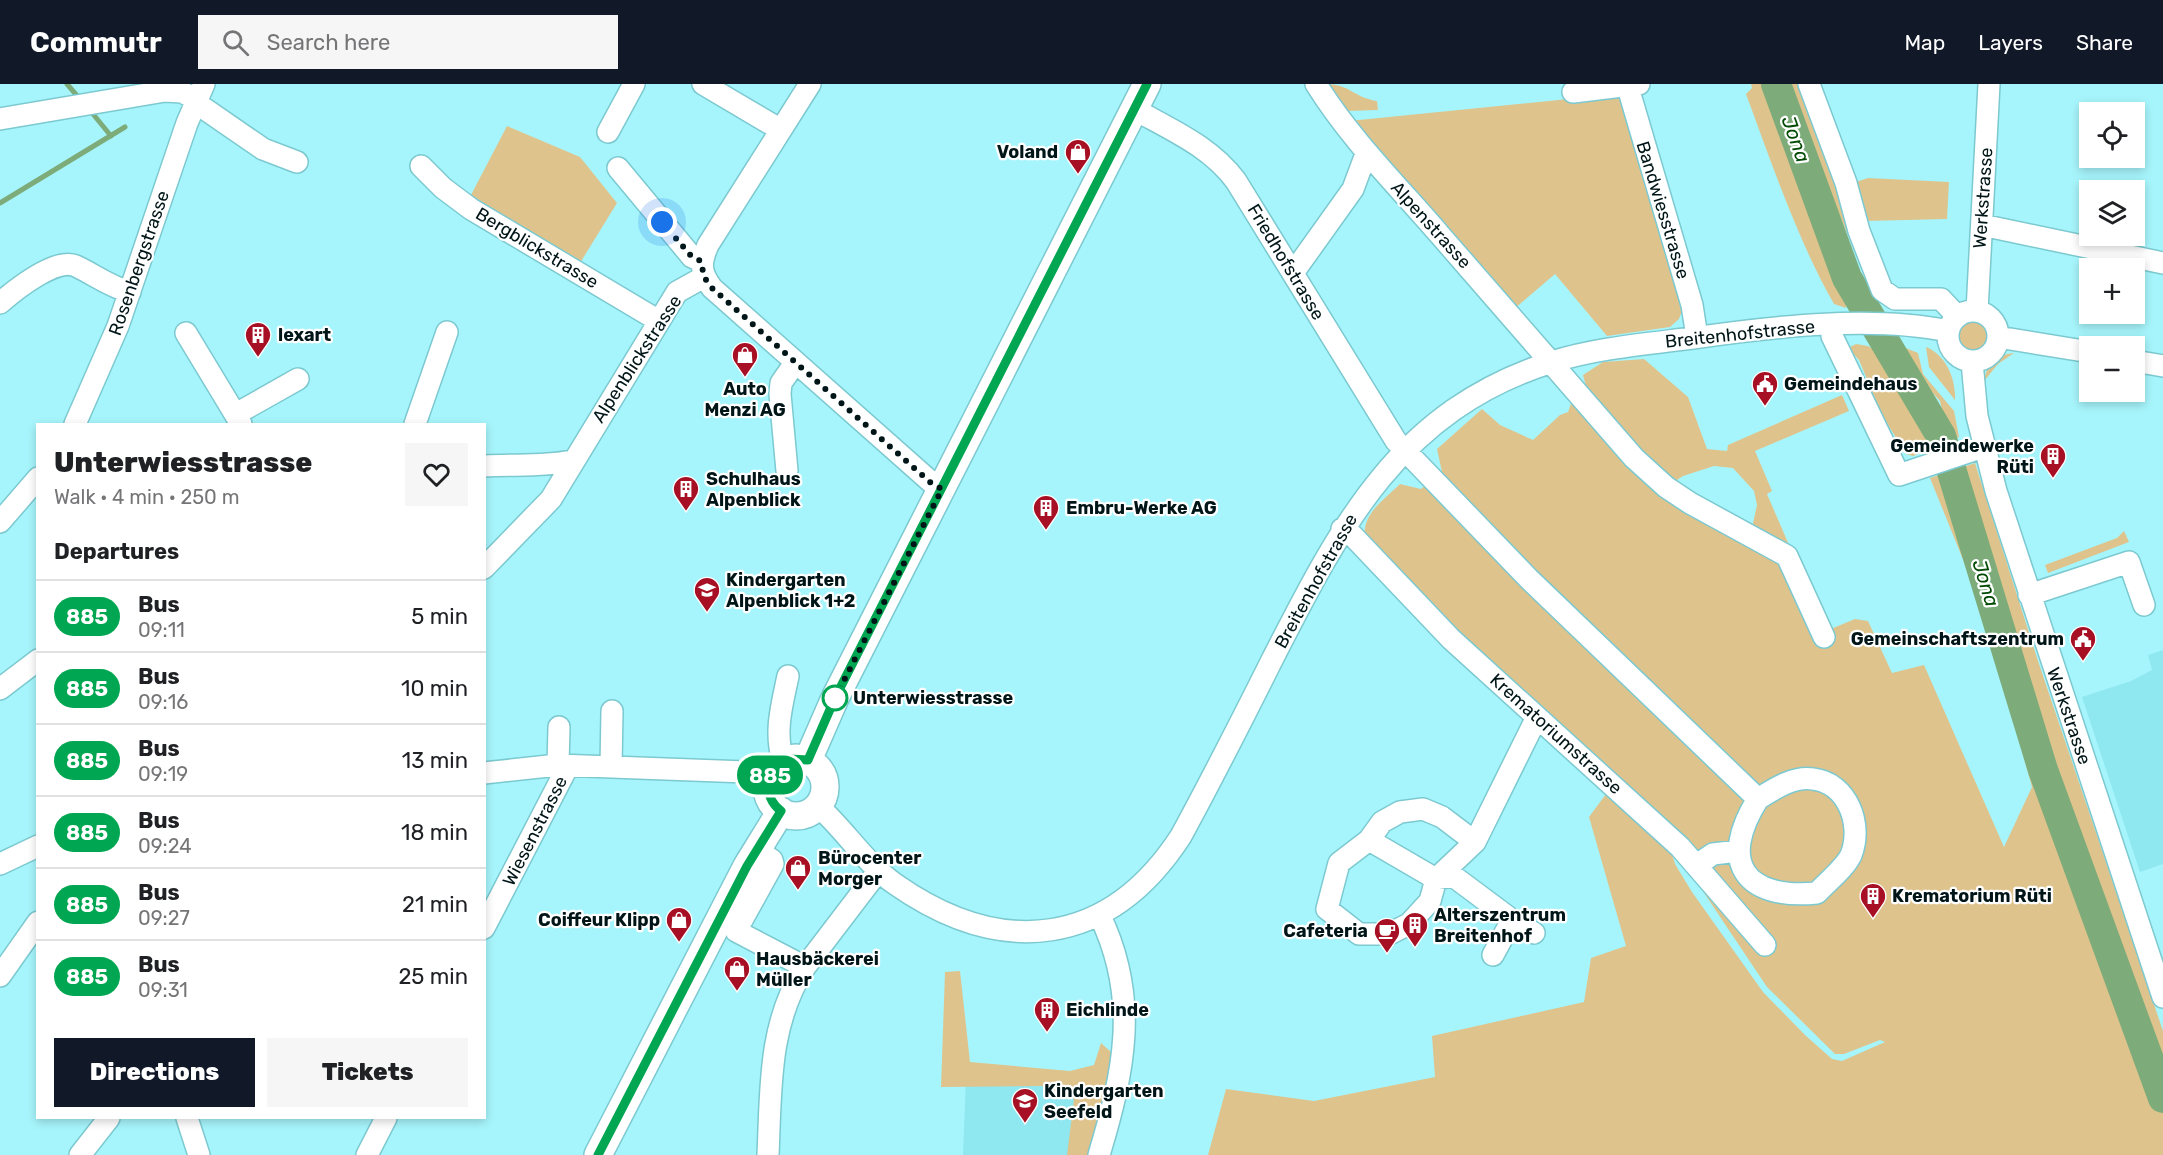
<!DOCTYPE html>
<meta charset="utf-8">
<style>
:root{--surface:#fff;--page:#f6f6f6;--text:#202124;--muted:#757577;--line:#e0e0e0;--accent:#111827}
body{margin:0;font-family:Rubik,sans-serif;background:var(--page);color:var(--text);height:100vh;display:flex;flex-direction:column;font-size:22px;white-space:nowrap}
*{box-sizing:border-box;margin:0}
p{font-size:20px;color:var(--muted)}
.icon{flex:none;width:33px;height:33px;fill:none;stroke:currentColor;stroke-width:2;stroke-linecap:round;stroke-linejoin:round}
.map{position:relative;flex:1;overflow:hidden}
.details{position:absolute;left:36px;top:339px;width:450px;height:696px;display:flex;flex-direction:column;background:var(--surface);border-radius:0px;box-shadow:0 3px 9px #0003}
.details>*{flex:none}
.badge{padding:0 12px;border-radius:20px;font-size:21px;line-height:39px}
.tools{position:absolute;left:2079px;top:18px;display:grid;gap:12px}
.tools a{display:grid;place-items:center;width:66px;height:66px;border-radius:0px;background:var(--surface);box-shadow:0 3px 9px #0003;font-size:30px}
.you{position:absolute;width:30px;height:30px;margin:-15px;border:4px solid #fff;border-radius:50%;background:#1a73e8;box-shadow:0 0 0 9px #1a73e833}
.map>.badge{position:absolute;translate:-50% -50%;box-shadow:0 0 0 3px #fff}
h2{padding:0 18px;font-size:22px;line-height:54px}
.round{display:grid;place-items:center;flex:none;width:63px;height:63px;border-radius:0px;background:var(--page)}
.head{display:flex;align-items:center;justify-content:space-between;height:102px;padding:0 18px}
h1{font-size:28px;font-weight:800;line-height:45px}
.button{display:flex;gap:12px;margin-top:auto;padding:12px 18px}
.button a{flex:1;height:69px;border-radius:0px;background:var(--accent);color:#fff;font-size:24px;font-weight:800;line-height:69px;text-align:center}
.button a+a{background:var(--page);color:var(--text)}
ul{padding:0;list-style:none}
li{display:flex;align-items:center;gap:18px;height:72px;padding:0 18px;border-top:2px solid var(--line)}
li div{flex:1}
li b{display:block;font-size:22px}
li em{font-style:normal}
li .badge{min-width:66px;font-weight:700;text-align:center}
header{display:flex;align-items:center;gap:36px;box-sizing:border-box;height:84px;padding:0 30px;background:var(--accent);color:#fff}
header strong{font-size:28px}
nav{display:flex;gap:33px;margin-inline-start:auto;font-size:21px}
.search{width:420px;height:54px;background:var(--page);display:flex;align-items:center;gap:15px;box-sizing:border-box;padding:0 21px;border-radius:0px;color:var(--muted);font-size:22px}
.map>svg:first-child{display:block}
.built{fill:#8fe7ef}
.green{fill:#dfc38c;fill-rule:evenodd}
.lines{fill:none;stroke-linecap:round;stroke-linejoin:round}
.stream{stroke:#7dac7a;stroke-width:5}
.river{stroke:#7dac7a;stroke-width:30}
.minor-casing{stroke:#7cc9d0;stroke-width:24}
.major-casing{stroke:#7cc9d0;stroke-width:30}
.minor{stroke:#fff;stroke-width:21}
.major{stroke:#fff;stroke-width:27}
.line-casing{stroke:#fff;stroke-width:14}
.line{stroke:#00a651;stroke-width:9}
.walk{stroke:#001517;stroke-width:6;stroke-dasharray:0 10.8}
.stop-dot{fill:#fff;stroke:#00a651;stroke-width:3}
.labels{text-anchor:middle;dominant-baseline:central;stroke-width:4.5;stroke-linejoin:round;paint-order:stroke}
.poi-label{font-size:18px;font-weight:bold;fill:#001517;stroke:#fff;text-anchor:start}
.street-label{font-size:18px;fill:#001517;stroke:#fff}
.stop-label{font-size:18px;font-weight:bold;fill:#001517;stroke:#fff;text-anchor:start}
.water-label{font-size:20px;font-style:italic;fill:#034b05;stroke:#fff}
</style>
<header>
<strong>Commutr</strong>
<div class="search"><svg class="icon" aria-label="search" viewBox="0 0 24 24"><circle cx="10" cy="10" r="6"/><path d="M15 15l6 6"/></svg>Search here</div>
<nav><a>Map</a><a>Layers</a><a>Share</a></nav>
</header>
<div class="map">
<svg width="2163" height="1071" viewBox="0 0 2163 1071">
<rect width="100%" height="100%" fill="#a7f5fc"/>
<path class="built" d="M 2163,566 L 2163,780 L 2140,788 L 2082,613 L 2131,597 L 2152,586 L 2148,571 Z
M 966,994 L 1090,1000 L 1068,1071 L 963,1071 Z"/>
<path class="green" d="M 1324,0 C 1351,0 1352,13 1377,17 L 1378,26 L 1346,27 Z
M 1751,0 L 1765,0 L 1830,178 L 1845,210 L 1846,224 L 1834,220 C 1797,155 1772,80 1746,10 L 1752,4 Z
M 1786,0 L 1801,0 L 1842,114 L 1840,123 L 1882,206 L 1874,215 Z
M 1618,10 L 1682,227 L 1679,235 L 1670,243 L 1607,252 L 1555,190 L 1514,225 L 1349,37 Z
M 507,42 L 580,73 L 617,119 L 580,179 L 471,111 Z
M 1868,94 L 1949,98 L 1947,135 L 1864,137 L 1853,99 Z
M1958 252a15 15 0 1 1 30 0a15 15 0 1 1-30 0Z
M 1856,260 L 1868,262 L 1876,267 L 1933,348 L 1938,362 L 1913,372 L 1906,370 L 1882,331 L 1859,276 L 1848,264 Z
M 1903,263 L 1918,269 L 1923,290 L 1954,327 L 1959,353 L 1949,356 L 1940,317 L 1910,283 L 1900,268 Z
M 1926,263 C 1946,271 1956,295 1955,316 L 1929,283 Z
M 2014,269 L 1998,280 L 1984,297 C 1987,279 1997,271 2014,269 Z
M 1644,275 L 1688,313 L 1707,365 L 1727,367 L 1728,361 L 1842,311 L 1849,327 L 1755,367 L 1772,407 L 1767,410 L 1826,547 L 1855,535 L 1868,537 L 1892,589 L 1924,581 L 2004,763 L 2032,703 L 1981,520 L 1930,394 L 1975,379 L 2038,577 L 2163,947 L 2163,1071 L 1208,1071 L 1226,1005 L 1314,1017 L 1435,993 L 1432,952 L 1584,918 L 1591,874 L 1626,862 L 1589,733 L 1609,706 L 1670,763 L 1675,780 L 1692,808 L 1763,908 L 1805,951 L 1832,975 L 1842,977 L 1885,958 L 1880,956 L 1844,970 L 1835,970 L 1767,903 L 1682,776 L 1680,759 L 1410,505 L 1365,455 C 1361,430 1384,416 1400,400 L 1421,405 L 1442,388 L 1437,365 L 1482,325 L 1500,341 L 1533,356 L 1560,331 L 1568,328 L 1576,306 L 1594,328 C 1593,314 1586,305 1583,291 L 1603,278 ZM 1714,382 L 1733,384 L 1754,407 L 1757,421 L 1750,453 L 1666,403 L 1683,392 Z
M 2124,447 L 2129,458 L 2048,489 L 2045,481 L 2117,454 Z
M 960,887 L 970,978 L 1070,987 L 1094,981 L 1101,959 L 1112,969 L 1099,1050 L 1091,1071 L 1067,1071 L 1074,1015 L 1042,1002 L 941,1003 L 945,888 Z"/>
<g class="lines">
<path class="stream" d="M 67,0 L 79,14
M 93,30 L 111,52
M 0,119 L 125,43"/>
<path class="river" d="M 1776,0 L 1847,194 L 1941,352 L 2043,686 L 2163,1014"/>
<g class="minor-casing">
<path id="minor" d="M 703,0 L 781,46
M 810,0 L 708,161 C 700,179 700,188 712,204 L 931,398 L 942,405
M 1316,0 C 1351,56 1397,101 1440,151 C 1505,225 1569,300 1634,374 L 1666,403 L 1690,419 L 1787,472 L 1824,553
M 1627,0 L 1692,221 L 1697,253
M 1809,0 L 1846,99 L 1859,147 L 1882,206 L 1895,215 L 1941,215 L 1957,232
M 1573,8 L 1639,0
M 1134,25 C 1171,46 1210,62 1236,97 L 1396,357 L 1529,495 L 1758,715 C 1774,705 1793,692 1813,695 C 1848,699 1863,741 1851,771 C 1845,784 1827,798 1817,809 C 1744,816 1718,778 1758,715
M 0,35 L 165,7 L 182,8 L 196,15 L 202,23 L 263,65 L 297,78
M 608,48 L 634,0
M 421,82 L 443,104 L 471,125 L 659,237
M 618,84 L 692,173 L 701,177
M 1982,141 L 2163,179
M 1293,189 L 1353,105 L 1366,70
M 0,219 C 15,206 56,173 76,182 C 95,191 110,203 130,208
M1948 252a25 25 0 1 1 50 0a25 25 0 1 1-50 0Z
M 1977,227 L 1989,0
M 186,249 L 241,340
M 1832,252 L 1899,391 L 1983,363
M 1998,253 L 2090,268
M 2134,277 L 2163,282
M 1972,278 L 1977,332 L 1996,407 L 2163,913
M 236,330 L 298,295
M 75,340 L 118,242 L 187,39 L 204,0
M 415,340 L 447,248
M 484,382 C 516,380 541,383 572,377
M 787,387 L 780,310 L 781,299 L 795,279
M 0,438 L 38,394
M 1342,445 L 1352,451 L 1451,555 L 1680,763 L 1765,861
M 484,484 L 551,415 L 677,208 L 704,193
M 2029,511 L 2129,478 L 2144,521
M 0,605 L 38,576
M 783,677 C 774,647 782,621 788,592
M 558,681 L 559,643
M 611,683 L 612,627
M 484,689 L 558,681 L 746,688 L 769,693
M 818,722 C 845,746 865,779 895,800 C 1002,875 1109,863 1181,752 C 1213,693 1243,634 1273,574 C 1340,443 1399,326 1552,278 C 1597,264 1646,260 1693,254 C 1770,243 1871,231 1948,247
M 1369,756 L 1436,795 L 1453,792 L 1512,836 L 1534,849
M 1475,758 L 1442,733 L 1423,725 L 1400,728 L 1382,738 L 1369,756 L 1339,779 L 1327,825 L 1359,850 L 1389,850 L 1409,840 L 1430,817 L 1436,795 L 1475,758 L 1537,633
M 757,766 L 772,776 L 773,780 L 736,847 L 805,883
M 0,780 L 38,762
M 1697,781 L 1713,770 L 1738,767
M 484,844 L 568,682
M 1493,871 L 1512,836
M 0,892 L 38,838
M 187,1034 L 199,1071
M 80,1071 L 109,1034
M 367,1071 L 386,1034
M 768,1071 C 771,1005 768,940 805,883 L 879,786
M 1099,1071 C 1124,988 1140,915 1100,832"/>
</g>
<g class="major-casing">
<path id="major" d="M767 703a29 29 0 1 1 58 0a29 29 0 1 1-58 0Z
M 808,676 L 835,614 L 1147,0
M 598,1071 L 747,782 L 781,727"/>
</g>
<use href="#minor" class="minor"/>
<use href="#major" class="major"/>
</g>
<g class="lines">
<g class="line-casing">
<path id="line" d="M 598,1071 L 747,782 L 781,727 C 761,711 765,684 789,675 L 808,676 L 835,614 L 1147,0"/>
</g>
<use href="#line" class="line"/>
<path class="walk" d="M 662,138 L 692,173 L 701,177 L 704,193 L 712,204 L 931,399 L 942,405 L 835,614"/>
</g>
<defs>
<g id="shop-pin" transform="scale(1.35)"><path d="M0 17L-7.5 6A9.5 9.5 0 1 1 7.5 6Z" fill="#a71024" stroke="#fff"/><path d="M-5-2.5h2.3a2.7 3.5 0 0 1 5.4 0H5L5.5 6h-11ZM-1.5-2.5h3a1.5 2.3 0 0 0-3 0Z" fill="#fff"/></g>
<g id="building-pin" transform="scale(1.35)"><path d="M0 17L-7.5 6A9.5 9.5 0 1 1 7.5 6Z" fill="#a71024" stroke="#fff"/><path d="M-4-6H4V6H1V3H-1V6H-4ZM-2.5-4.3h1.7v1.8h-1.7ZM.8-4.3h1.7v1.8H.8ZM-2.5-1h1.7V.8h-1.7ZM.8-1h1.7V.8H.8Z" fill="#fff"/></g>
<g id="civic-pin" transform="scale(1.35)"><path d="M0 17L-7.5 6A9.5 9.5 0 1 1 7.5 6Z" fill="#a71024" stroke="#fff"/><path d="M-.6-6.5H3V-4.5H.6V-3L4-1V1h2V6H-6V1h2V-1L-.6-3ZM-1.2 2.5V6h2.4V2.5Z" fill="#fff"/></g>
<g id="school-pin" transform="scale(1.35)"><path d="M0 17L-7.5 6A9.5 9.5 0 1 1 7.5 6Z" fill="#a71024" stroke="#fff"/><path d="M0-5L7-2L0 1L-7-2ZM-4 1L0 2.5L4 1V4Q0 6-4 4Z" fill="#fff"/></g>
<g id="cafe-pin" transform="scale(1.35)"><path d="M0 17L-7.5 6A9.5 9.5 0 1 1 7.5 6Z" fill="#a71024" stroke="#fff"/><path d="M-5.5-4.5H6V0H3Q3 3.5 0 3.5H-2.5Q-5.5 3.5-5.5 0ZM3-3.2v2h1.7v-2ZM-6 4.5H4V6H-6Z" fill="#fff"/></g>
</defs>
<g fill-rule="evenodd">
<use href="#shop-pin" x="1078" y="68"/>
<use href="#building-pin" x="258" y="251"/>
<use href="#shop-pin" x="745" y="271"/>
<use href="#civic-pin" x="1765" y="300"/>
<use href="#building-pin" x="2053" y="372"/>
<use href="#building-pin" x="686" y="405"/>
<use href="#building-pin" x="1046" y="424"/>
<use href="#school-pin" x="707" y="506"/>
<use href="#civic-pin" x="2083" y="555"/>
<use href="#shop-pin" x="798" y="784"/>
<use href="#building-pin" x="1873" y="812"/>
<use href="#shop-pin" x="679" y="836"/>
<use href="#building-pin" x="1415" y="841"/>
<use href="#cafe-pin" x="1387" y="847"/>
<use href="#shop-pin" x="737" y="885"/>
<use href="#building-pin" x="1047" y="926"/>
<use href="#school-pin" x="1025" y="1017"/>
</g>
<circle class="stop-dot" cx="835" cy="614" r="12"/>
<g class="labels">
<g class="poi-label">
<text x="1058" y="68" text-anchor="end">Voland</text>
<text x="278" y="251">lexart</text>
<text x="1784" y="300">Gemeindehaus</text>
<text x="745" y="305" text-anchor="middle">Auto<tspan x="745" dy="21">Menzi AG</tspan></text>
<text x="2034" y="362" text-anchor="end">Gemeindewerke<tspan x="2034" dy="21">Rüti</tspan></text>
<text x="706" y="395">Schulhaus<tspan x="706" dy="21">Alpenblick</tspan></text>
<text x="1066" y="424">Embru-Werke AG</text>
<text x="726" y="496">Kindergarten<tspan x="726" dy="21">Alpenblick 1+2</tspan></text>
<text x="2064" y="555" text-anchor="end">Gemeinschaftszentrum</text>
<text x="818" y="774">Bürocenter<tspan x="818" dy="21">Morger</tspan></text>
<text x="1892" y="812">Krematorium Rüti</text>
<text x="1434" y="831">Alterszentrum<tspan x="1434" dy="21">Breitenhof</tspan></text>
<text x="660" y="836" text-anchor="end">Coiffeur Klipp</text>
<text x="1368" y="847" text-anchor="end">Cafeteria</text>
<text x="756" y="875">Hausbäckerei<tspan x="756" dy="21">Müller</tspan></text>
<text x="1066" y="926">Eichlinde</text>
<text x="1044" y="1007">Kindergarten<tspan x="1044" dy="21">Seefeld</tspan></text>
</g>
<g class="street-label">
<text transform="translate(1983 114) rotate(-86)">Werkstrasse</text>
<text transform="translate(1663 126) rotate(73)">Bandwiesstrasse</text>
<text transform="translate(1431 141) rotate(48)">Alpenstrasse</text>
<text transform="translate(537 164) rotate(31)">Bergblickstrasse</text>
<text transform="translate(1286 178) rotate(59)">Friedhofstrasse</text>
<text transform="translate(139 179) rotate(-71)">Rosenbergstrasse</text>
<text transform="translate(1740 250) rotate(-6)">Breitenhofstrasse</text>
<text transform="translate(637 275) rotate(-57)">Alpenblickstrasse</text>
<text transform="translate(1316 497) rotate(-61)">Breitenhofstrasse</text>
<text transform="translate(2069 632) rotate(71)">Werkstrasse</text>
<text transform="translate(1556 650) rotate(42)">Krematoriumstrasse</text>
<text transform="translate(535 747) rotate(-63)">Wiesenstrasse</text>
</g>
<g class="stop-label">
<text x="853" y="614">Unterwiesstrasse</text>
</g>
<g class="water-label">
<text transform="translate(1796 55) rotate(70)">Jona</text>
<text transform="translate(1986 499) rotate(73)">Jona</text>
</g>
</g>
</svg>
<div class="tools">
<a><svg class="icon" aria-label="locate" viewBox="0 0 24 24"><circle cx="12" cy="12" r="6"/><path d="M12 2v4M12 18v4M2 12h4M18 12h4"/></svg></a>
<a><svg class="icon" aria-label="layers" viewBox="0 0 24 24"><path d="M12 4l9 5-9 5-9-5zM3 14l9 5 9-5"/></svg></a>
<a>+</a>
<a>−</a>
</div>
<div class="you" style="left:662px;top:138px"></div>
<b class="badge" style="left:770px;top:691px;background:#00a651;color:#fff">885</b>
<section class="details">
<div class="head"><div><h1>Unterwiesstrasse</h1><p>Walk · 4 min · 250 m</p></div><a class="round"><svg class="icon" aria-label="heart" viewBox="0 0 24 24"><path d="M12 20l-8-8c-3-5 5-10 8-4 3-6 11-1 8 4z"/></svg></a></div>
<h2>Departures</h2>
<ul>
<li><span class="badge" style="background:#00a651;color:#fff">885</span><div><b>Bus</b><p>09:11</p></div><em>5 min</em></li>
<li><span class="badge" style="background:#00a651;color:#fff">885</span><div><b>Bus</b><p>09:16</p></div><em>10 min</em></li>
<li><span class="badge" style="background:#00a651;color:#fff">885</span><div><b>Bus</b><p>09:19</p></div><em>13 min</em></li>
<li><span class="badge" style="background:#00a651;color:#fff">885</span><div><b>Bus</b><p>09:24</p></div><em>18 min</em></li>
<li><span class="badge" style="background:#00a651;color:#fff">885</span><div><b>Bus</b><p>09:27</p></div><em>21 min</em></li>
<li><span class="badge" style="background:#00a651;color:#fff">885</span><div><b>Bus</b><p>09:31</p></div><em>25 min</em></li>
</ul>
<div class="button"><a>Directions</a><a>Tickets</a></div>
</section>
</div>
